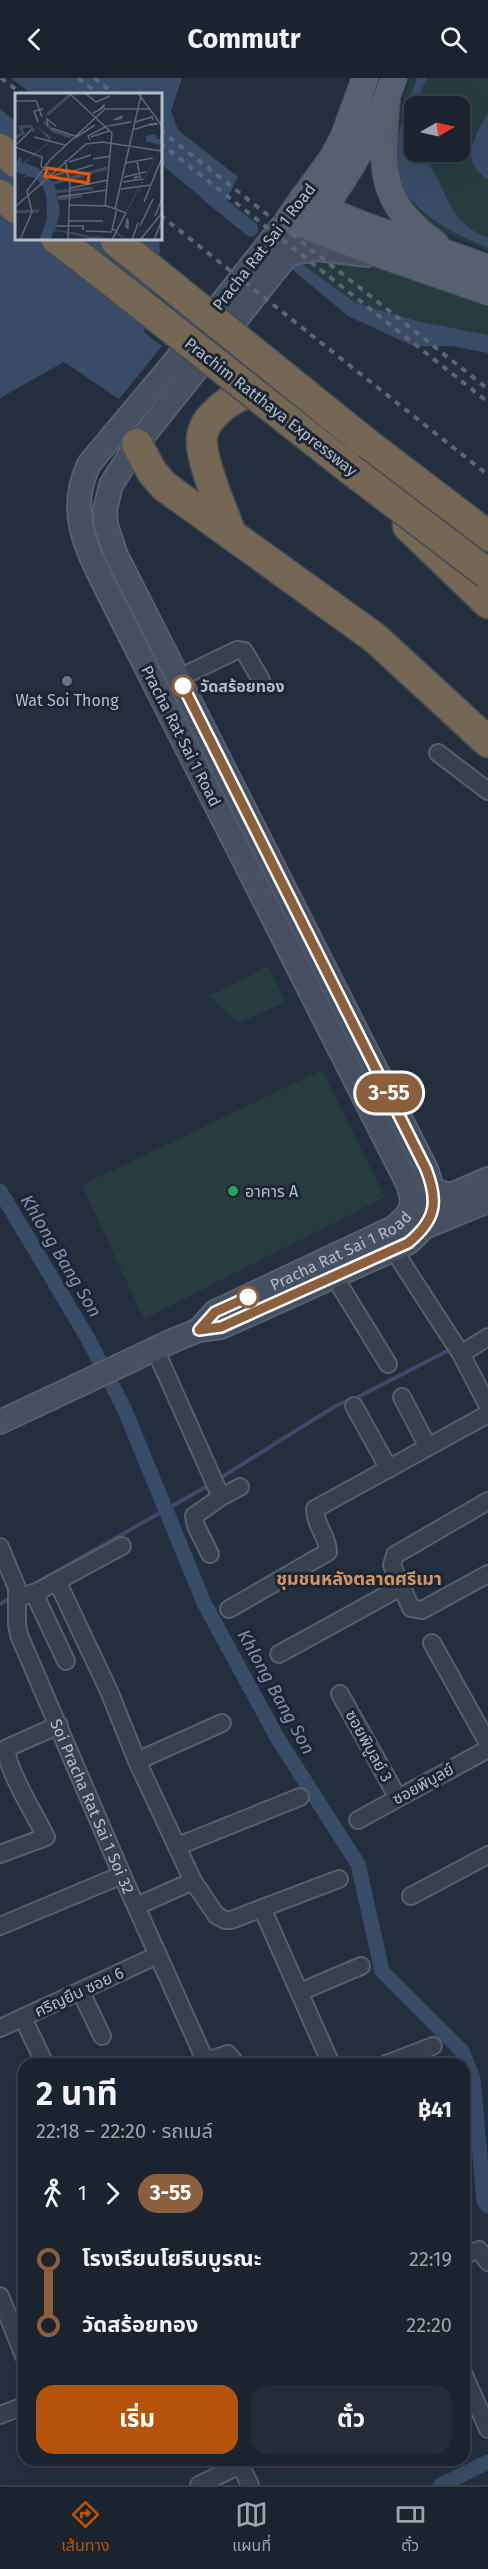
<!DOCTYPE html>
<html lang="th">
<meta charset="utf-8">
<style>
:root{--surface:#1b232e;--page:#242b36;--text:#f1f3f6;--muted:#a0a4aa;--line:#39404a;--accent:#b45309}
body{margin:0;font-family:"Fira Sans","Noto Sans Thai",sans-serif;background:var(--page);color:var(--text);height:100vh;display:flex;flex-direction:column;font-size:22px;white-space:nowrap}
*{box-sizing:border-box;margin:0}
p{font-size:20px;color:var(--muted)}
.icon{flex:none;width:33px;height:33px;fill:none;stroke:currentColor;stroke-width:2;stroke-linecap:round;stroke-linejoin:round}
.map{position:relative;flex:1;overflow:hidden}
.side{position:absolute;left:18px;top:1980px;width:452px;height:408px;display:flex;flex-direction:column;background:var(--surface);border-radius:18px;box-shadow:0 6px 24px #0002,0 0 0 2px var(--line)}
.side>*{flex:none}
.badge{padding:0 12px;border-radius:20px;font-size:21px;line-height:39px}
.needle{width:39px;rotate:81deg}
.fabs{position:absolute;left:404px;top:18px;display:grid;gap:12px}
.fabs a{display:grid;place-items:center;width:66px;height:66px;border-radius:12px;background:var(--surface);box-shadow:0 6px 24px #0002,0 0 0 2px var(--line);font-size:30px}
.map>.badge{position:absolute;translate:-50% -50%;box-shadow:0 0 0 3px #fff}
.legs{display:flex;align-items:center;gap:9px;height:66px;padding:0 18px;font-size:20px}
.legs p{margin-inline-start:auto}
.headline{display:flex;align-items:center;justify-content:space-between;height:102px;padding:0 18px}
h1{font-size:33px;font-weight:700;line-height:45px}
.button{display:flex;gap:12px;margin-top:auto;padding:12px 18px}
.button a{flex:1;height:69px;border-radius:18px;background:var(--accent);color:#fff;font-size:24px;font-weight:700;line-height:69px;text-align:center}
.button a+a{background:var(--page);color:var(--text)}
ul{padding:0 18px;list-style:none}
li{display:flex;align-items:center;gap:21px;height:66px;font-size:22px}
li i{display:grid;place-items:center;width:9px;height:100%;margin:0 8px;background:currentColor}
li i::after{content:'';width:15px;height:15px;margin:-8px;border:4px solid;border-radius:50%;background:var(--surface)}
li p{margin-inline-start:auto}
li:first-child i{background:linear-gradient(#0000 50%,currentColor 0)}
li:last-child i{background:linear-gradient(currentColor 50%,#0000 0)}
header{display:flex;justify-content:space-between;align-items:center;height:78px;padding:0 18px;background:var(--surface);font-size:27px;font-weight:700}
.tabs{display:flex;justify-content:space-around;align-items:center;height:84px;border-top:2px solid var(--line);background:var(--surface);font-size:16px;color:var(--muted)}
.tabs a{display:grid;justify-items:center;gap:3px}
.tabs .on{color:var(--accent)}
.map>svg:first-child{display:block}
.green{fill:#263c3f;fill-rule:evenodd}
.water{fill:#394c67}
.pier{fill:#242f3e}
.lines{fill:none;stroke-linecap:round;stroke-linejoin:round}
.stream{stroke:#394c67;stroke-width:4}
.canal{stroke:#394c67;stroke-width:15}
.street-casing{stroke:#565f6c;stroke-width:20}
.secondary-casing{stroke:#565f6c;stroke-width:26}
.primary-casing{stroke:#414a57;stroke-width:28}
.highway-casing{stroke:#434c59;stroke-width:33}
.street{stroke:#38414e;stroke-width:16}
.secondary{stroke:#465061;stroke-width:22}
.primary{stroke:#56606e;stroke-width:26}
.highway{stroke:#746855;stroke-width:30}
.rail{stroke:#5a6575;stroke-width:4;stroke-dasharray:6 6;stroke-linecap:butt}
.highway-bridge-casing{stroke:#434c59;stroke-width:33;stroke-linecap:butt}
.highway-bridge{stroke:#746855;stroke-width:30}
.line-1-casing{stroke:#fff;stroke-width:14}
.line-1{stroke:#8b5e3c;stroke-width:9}
.worship-dot{fill:#6b7280;stroke:#1d2633;stroke-width:2}
.stop-1-dot{fill:#fff;stroke:#8b5e3c;stroke-width:3}
.leisure-dot{fill:#2e9e5b;stroke:#1d2633;stroke-width:2}
.labels{text-anchor:middle;dominant-baseline:central;stroke-width:6;stroke-linejoin:round;paint-order:stroke}
.street-label{font-size:16px;fill:#b4bcc9;stroke:#1d2633}
.stop-label{font-size:16px;font-weight:bold;fill:#b4bcc9;stroke:#1d2633;text-anchor:start}
.poi-label{font-size:16px;fill:#b4bcc9;stroke:#1d2633}
.water-label{font-size:18px;font-style:italic;fill:#7c92b1;stroke:#1d2633}
.neighbourhood-label{font-size:18px;font-weight:bold;fill:#d59563;stroke:#1d2633}
.inset-river{fill:none;stroke:#394c67;stroke-width:3}
.inset-road{fill:none;stroke:#5e6776;stroke-width:1.5}
.view{fill:#e8590c;fill-opacity:0.15;stroke:#e8590c;stroke-width:3}
.inset-edge{fill:none;stroke:#b4bcc9;stroke-width:3}
</style>
<header><svg class="icon" aria-label="back" viewBox="0 0 24 24"><path d="M15 5l-7 7 7 7"/></svg>Commutr<svg class="icon" aria-label="search" viewBox="0 0 24 24"><circle cx="10" cy="10" r="6"/><path d="M15 15l6 6"/></svg></header>
<div class="map">
<svg width="488" height="2407" viewBox="0 0 488 2407">
<rect width="100%" height="100%" fill="#242f3e"/>
<path class="green" d="M 410,0 L 488,0 L 488,173 L 439,152 L 411,134 L 391,95 L 391,65 ZM 414,28 L 459,28 L 459,74 L 414,74 Z
M 338,177 L 488,220 L 488,257 L 417,243 L 356,225 L 293,180 Z
M 268,888 L 286,924 L 239,945 L 209,918 Z
M 322,992 L 385,1119 L 144,1241 L 82,1107 Z"/>
<path class="water" d="M 0,0 L 182,0 L 171,33 L 178,52 L 238,99 L 220,135 L 161,86 L 160,16 L 16,16 L 16,160 L 159,161 L 160,173 L 153,198 L 144,254 L 162,268 L 119,321 L 64,284 L 0,320 Z
M 417,0 L 427,0 L 414,28 L 414,74 L 421,74 C 446,103 446,147 488,159 L 488,170 C 449,153 389,125 396,72 C 399,48 409,23 417,0 Z
M 488,35 L 488,102 C 458,80 474,62 488,35 Z
M 293,180 L 356,225 L 417,243 L 488,257 L 488,275 L 452,268 L 413,268 L 348,238 L 287,187 Z"/>
<path class="pier" d="M 0,0 L 11,0 L 32,16 L 16,16 L 16,44 L 0,31 Z"/>
<g class="lines">
<path class="stream" d="M 217,1402 L 337,1327 L 358,1319 L 453,1270
M 29,1509 L 211,1406
M 0,1526 L 12,1519"/>
<path class="canal" d="M 209,117 L 251,151
M 0,1113 L 87,1259 L 124,1330 L 204,1525 L 278,1661 L 358,1786 L 382,1893 L 462,1973 L 473,2001 L 484,2123 L 488,2128
M 441,2407 L 488,2384"/>
<g class="street-casing">
<g id="street">
<path d="M 179,600 L 237,572 L 244,573 L 261,602"/>
<path d="M 438,675 L 488,713"/>
<path d="M 393,1171 L 461,1276 L 488,1328"/>
<path d="M 334,1198 L 388,1286"/>
<path d="M 155,1271 L 221,1419 L 194,1438 L 196,1448 L 210,1476"/>
<path d="M 461,1276 L 488,1259"/>
<path d="M 402,1319 L 428,1369"/>
<path d="M 354,1328 L 389,1391"/>
<path d="M 221,1419 L 240,1409"/>
<path d="M 488,1423 L 395,1477 L 392,1487 L 411,1530 L 422,1532 L 488,1496"/>
<path id="s1" d="M 0,1469 L 17,1510 L 17,1546 L 19,1557 L 122,1797 L 205,1982"/>
<path d="M 57,1503 L 109,1613 L 137,1683 L 193,1803 L 216,1837 L 225,1842 L 231,1842 L 339,1801"/>
<path d="M 34,1515 L 66,1583"/>
<path d="M 18,1520 L 37,1514 L 122,1468"/>
<path d="M 229,1531 L 328,1474 C 328,1458 315,1448 315,1431 L 488,1336"/>
<path d="M 432,1565 L 488,1665"/>
<path d="M 279,1576 L 401,1509"/>
<path d="M 340,1616 L 398,1720"/>
<path d="M 137,1683 L 222,1645"/>
<path d="M 358,1742 L 488,1671"/>
<path d="M 178,1768 L 300,1719"/>
<path d="M 0,1776 L 46,1759 C 37,1740 4,1688 7,1670 L 59,1647"/>
<path d="M 411,1818 L 488,1777"/>
<path d="M 137,1828 L 193,1803"/>
<path d="M 262,1830 L 331,1986"/>
<path d="M 0,1848 L 122,1797"/>
<path d="M 81,1914 L 102,1958"/>
<path d="M 300,1914 L 361,1888"/>
<path d="M 23,1940 L 45,1986"/>
<path d="M 0,1950 L 158,1877"/>
<path d="M 196,1986 L 228,1976 L 236,1986"/>
<path d="M 386,1986 L 433,1968"/>
<path d="M 464,2177 L 479,2172 L 488,2184"/>
<path d="M 0,2218 L 24,2278"/>
<path d="M 464,2297 L 488,2351"/>
<path d="M 0,2337 L 24,2328"/>
<path d="M 238,2382 L 250,2407"/>
<path d="M 199,2407 L 240,2387"/>
</g>
</g>
<g class="secondary-casing">
<g id="secondary">
<path d="M 288,176 L 317,171 L 368,177"/>
<path d="M 434,1113 L 451,1117 L 488,1101"/>
<path d="M 425,1149 L 488,1123"/>
<path id="s2" d="M 199,1252 L 215,1234 L 393,1150 C 412,1135 416,1127 407,1104 L 108,514 C 87,471 66,435 89,386 L 186,270 L 288,141"/>
<path d="M 0,1344 L 172,1263 L 199,1252 L 221,1249 L 408,1165 C 436,1141 439,1124 426,1091 L 116,477 L 106,447 L 105,432 L 111,407 L 137,366 L 309,150"/>
</g>
</g>
<g class="primary-casing">
<path id="primary" d="M 365,0 L 343,60 L 332,80 L 288,141 L 384,178 L 488,214
M 387,21 C 382,89 376,123 436,166
M 303,119 C 361,152 427,166 488,190
M 314,143 C 348,98 375,53 394,0"/>
</g>
<g class="highway-casing">
<path id="highway" d="M 0,71 L 16,84
M 0,117 L 16,130
M 56,160 L 91,187
M 366,365 L 488,458
M 137,366 L 152,394 L 164,408 L 375,560 L 488,664
M 408,448 L 488,525
M 231,456 C 223,434 199,380 202,359 C 204,345 212,338 222,329 C 241,314 250,313 273,315"/>
</g>
<use href="#street" class="street"/>
<use href="#secondary" class="secondary"/>
<use href="#primary" class="primary"/>
<use href="#highway" class="highway"/>
<path class="rail" d="M 1,0 L 22,16
M 78,0 L 99,16
M 94,0 L 115,16
M 160,52 L 488,311
M 160,65 L 488,324
M 160,137 L 488,397"/>
<g class="highway-bridge-casing">
<path id="highway-bridge" d="M 116,163 L 366,365
M 91,187 L 350,391 L 488,496"/>
</g>
<use href="#highway-bridge" class="highway-bridge"/>
</g>
<g class="lines">
<g class="line-1-casing">
<path id="line-1" d="M 183,608 L 426,1091 C 439,1124 436,1142 408,1165 L 221,1249 L 199,1252 L 215,1234 L 248,1219"/>
</g>
<use href="#line-1" class="line-1"/>
</g>
<circle class="worship-dot" cx="67" cy="603" r="6"/>
<g class="stop-1-dot">
<circle cx="183" cy="608" r="10"/>
<circle cx="248" cy="1219" r="10"/>
</g>
<circle class="leisure-dot" cx="233" cy="1113" r="6"/>
<g class="labels">
<g class="street-label">
<text transform="translate(264 169) rotate(-52)">Pracha Rat Sai 1 Road</text>
<text transform="translate(271 329) rotate(38)">Prachim Ratthaya Expressway</text>
<text transform="translate(181 658) rotate(63)">Pracha Rat Sai 1 Road</text>
<text stroke="none"><textPath href="#s2" startOffset="164">Pracha Rat Sai 1 Road</textPath></text>
<text transform="translate(369 1668) rotate(61)">ซอยพิบูลย์ 3</text>
<text transform="translate(423 1706) rotate(-29)">ซอยพิบูลย์</text>
<text stroke="none"><textPath href="#s1" startOffset="278">Soi Pracha Rat Sai 1 Soi 32</textPath></text>
<text transform="translate(79 1914) rotate(-25)">ศริญยืน ซอย 6</text>
</g>
<g class="stop-label">
<text x="200" y="608">วัดสร้อยทอง</text>
</g>
<g class="poi-label">
<text x="67" y="622">Wat Soi Thong</text>
<text x="245" y="1113" text-anchor="start">อาคาร A</text>
</g>
<g class="water-label">
<text transform="translate(61 1178) rotate(59)">Khlong Bang Son</text>
<text transform="translate(276 1614) rotate(61)">Khlong Bang Son</text>
</g>
<g class="neighbourhood-label">
<text x="359" y="1501">ชุมชนหลังตลาดศรีเมา</text>
</g>
</g>
<g transform="translate(15 15)">
<rect width="147" height="147" fill="#242f3e"/>
<path d="M 21,32 L 36,44 L 35,49 L 10,70 L 23,75 L 39,90 L 45,118 L 40,137 L 57,139 L 71,142 L 75,144 L 83,143 L 96,146 L 147,52 L 131,49 L 131,43 L 141,41 L 142,46 L 146,46 L 147,53 L 101,139 L 114,147 L 100,141 L 97,147 L 80,147 L 43,138 L 38,139 L 36,147 L 24,147 L 32,126 L 31,98 L 22,86 L 13,83 L 8,86 L 11,82 L 0,79 L 0,69 L 6,64 L 7,71 L 35,48 Z" fill="#394c67"/>
<path class="inset-river" d="M 32,22 L 56,1M 29,29 L 38,38 L 56,44M 0,45 L 8,40 L 5,34 L 15,33 L 19,38M 0,73 L 20,84M 32,91 L 43,113 L 34,147M 36,91 L 92,75M 38,99 L 78,95M 42,106 L 67,103M 0,119 L 24,118M 27,147 L 37,117 L 29,91M 31,147 L 40,122"/>
<path class="inset-road" d="M 54,0 L 97,40 L 90,113M 70,0 L 81,9 L 95,3M 123,0 L 147,33M 21,7 L 27,24M 0,8 L 22,8M 78,20 L 84,17 L 89,14 L 89,12 L 84,17M 107,25 L 99,27 L 108,23M 23,29 L 19,18 L 28,16M 120,29 L 137,24 L 138,27M 33,33 L 32,26 L 41,33M 93,33 L 116,29M 36,35 L 60,43M 118,36 L 121,36 L 136,31 L 141,30 L 142,31 L 136,32 L 136,30M 19,44 L 50,52M 76,44 L 94,38M 60,45 L 80,32M 75,47 L 73,43 L 92,33M 2,51 L 16,37M 0,54 L 27,64 L 26,73 L 37,83 L 51,79 L 53,83M 78,66 L 96,63M 50,67 L 55,92 L 53,147M 54,69 L 76,62M 111,70 L 138,65M 52,80 L 78,72M 122,83 L 119,85 L 125,84 L 122,68M 109,84 L 131,79M 108,89 L 128,86M 55,95 L 93,87M 106,96 L 136,92M 43,104 L 92,97M 129,109 L 146,67M 54,112 L 92,113 L 111,120M 0,114 L 71,51 L 87,49 L 147,58M 100,116 L 126,2M 140,123 L 147,106M 112,126 L 113,127 L 113,135 L 111,134 ZM 53,128 L 88,128M 41,133 L 68,133 L 68,137M 125,133 L 138,106M 101,137 L 97,137 L 102,115M 71,138 L 97,139M 5,147 L 17,119 L 12,98 L 35,67 L 90,16 L 136,16M 97,147 L 111,120M 117,147 L 123,130M 125,147 L 147,120M 139,147 L 147,127"/>
<path class="view" d="M 32,75 L 74,81 L 73,90 L 30,83 Z"/>
<rect width="147" height="147" class="inset-edge"/>
</g>
</svg>
<div class="fabs">
<a><svg class="needle" viewBox="-14 -14 28 28"><path d="M0-13l5 13h-10z" fill="#e53935"/><path d="M0 13l5-13h-10z" fill="#a0a4aa"/></svg></a>
</div>
<b class="badge" style="left:389px;top:1015px;background:#8b5e3c;color:#fff">3-55</b>
<section class="side">
<div class="headline"><div><h1>2 นาที</h1><p>22:18 – 22:20 · รถเมล์</p></div><b>฿41</b></div>
<div class="legs"><svg class="icon" aria-label="walk" viewBox="0 0 24 24"><circle cx="13" cy="4" r="2"/><path d="M13 8l-2 6 4 7M11 14l-3 7M7 12l3-4h3l4 4"/></svg>1<svg class="icon" aria-label="forward" viewBox="0 0 24 24"><path d="M9 5l7 7-7 7"/></svg><b class="badge" style="background:#8b5e3c;color:#fff">3-55</b></div>
<ul>
<li><i style="color:#8b5e3c"></i><b>โรงเรียนโยธินบูรณะ</b><p>22:19</p></li>
<li><i style="color:#8b5e3c"></i><b>วัดสร้อยทอง</b><p>22:20</p></li>
</ul>
<div class="button"><a>เริ่ม</a><a>ตั๋ว</a></div>
</section>
</div>
<nav class="tabs">
<a class="on"><svg class="icon" aria-label="directions" viewBox="0 0 24 24"><path d="M12 3l9 9-9 9-9-9zM9 14v-3h6M13 9l2 2-2 2"/></svg>เส้นทาง</a>
<a><svg class="icon" aria-label="map" viewBox="0 0 24 24"><path d="M3 6l6-2 6 2 6-2v14l-6 2-6-2-6 2zM9 4v14M15 6v14"/></svg>แผนที่</a>
<a><svg class="icon" aria-label="tickets" viewBox="0 0 24 24"><path d="M3 7h18v10H3zM15 7v10"/></svg>ตั๋ว</a>
</nav>
